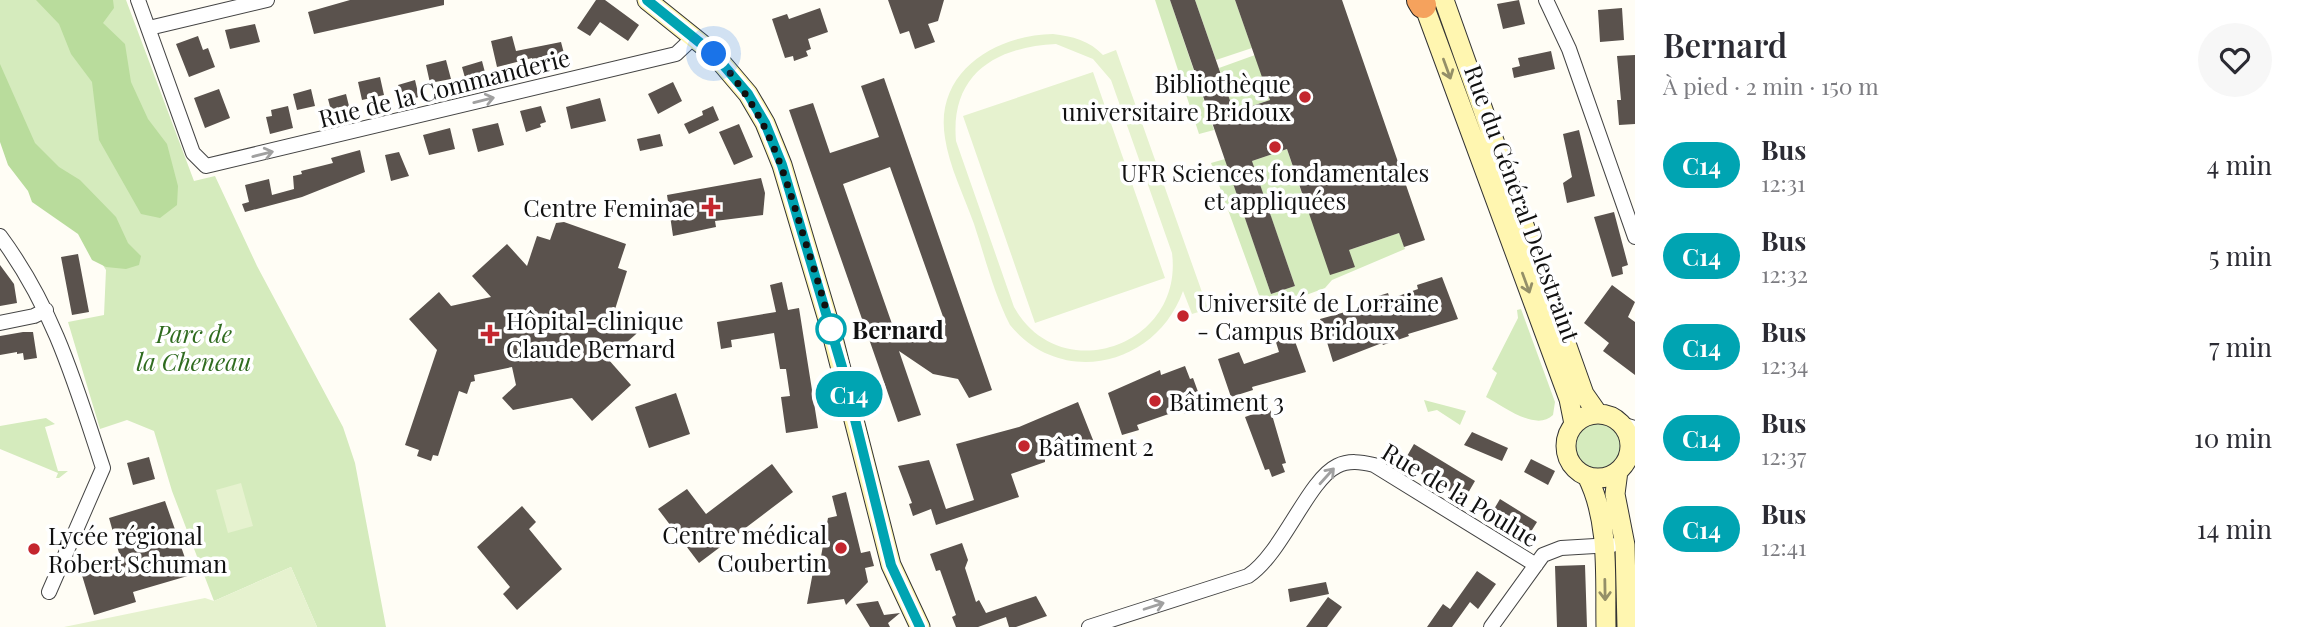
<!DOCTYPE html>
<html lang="fr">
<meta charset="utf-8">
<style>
:root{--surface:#fff;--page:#f7f7f7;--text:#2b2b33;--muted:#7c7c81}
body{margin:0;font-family:"Playfair Display",serif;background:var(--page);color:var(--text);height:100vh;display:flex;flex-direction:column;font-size:26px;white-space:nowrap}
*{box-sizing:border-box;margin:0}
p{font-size:23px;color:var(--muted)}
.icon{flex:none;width:38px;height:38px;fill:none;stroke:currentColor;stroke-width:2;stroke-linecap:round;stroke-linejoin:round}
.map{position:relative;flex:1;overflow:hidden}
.drawer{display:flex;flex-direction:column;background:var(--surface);width:665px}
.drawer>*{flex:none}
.badge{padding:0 14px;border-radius:23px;font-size:24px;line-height:46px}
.you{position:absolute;width:35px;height:35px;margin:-18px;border:5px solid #fff;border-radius:50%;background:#1a73e8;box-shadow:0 0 0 10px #1a73e833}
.map>.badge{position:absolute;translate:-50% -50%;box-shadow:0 0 0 4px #fff}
.round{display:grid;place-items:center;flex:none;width:74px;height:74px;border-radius:37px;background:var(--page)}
.headline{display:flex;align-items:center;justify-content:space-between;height:119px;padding:0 28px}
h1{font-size:33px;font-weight:600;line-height:52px}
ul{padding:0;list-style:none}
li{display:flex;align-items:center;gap:21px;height:91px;padding:0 28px}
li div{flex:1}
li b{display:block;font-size:26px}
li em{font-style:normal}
li .badge{min-width:77px;font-weight:700;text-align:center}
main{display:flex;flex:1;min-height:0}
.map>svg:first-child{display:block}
.green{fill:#d5ebbd}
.forest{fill:#b9dc9c}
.pitch{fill:#e6f2cf;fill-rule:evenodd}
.building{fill:#5a524d;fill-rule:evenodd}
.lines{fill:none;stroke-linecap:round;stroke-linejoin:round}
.street-casing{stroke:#444;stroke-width:16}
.secondary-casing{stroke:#333;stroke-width:21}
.highway-casing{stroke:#222;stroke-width:28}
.street{stroke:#fff;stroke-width:14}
.secondary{stroke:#fff6b0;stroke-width:19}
.highway{stroke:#f5a25d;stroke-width:26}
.oneway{stroke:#948f68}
.oneway2{stroke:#a0a0a0}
.line-casing{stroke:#fff;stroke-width:16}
.line{stroke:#00a4b2;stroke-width:10}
.walk{stroke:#111;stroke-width:7;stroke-dasharray:0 12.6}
.poi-dot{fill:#c4262e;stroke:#fff;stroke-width:2.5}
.stop-dot{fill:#fff;stroke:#00a4b2;stroke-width:3.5}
.labels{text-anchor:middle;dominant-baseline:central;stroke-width:7;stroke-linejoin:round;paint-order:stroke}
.poi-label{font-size:24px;fill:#111;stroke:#fff;text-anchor:start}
.street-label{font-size:24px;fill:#111;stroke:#fff}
.stop-label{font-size:24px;font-weight:bold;fill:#111;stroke:#fff;text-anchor:start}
.park-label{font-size:24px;font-style:italic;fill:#2f6b1f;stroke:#fff}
</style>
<main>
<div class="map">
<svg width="1635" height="627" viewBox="0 0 1635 627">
<rect width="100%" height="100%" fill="#fffdf5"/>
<path class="green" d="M 0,0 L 126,0 L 194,181 L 215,176 L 257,266 L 343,427 L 355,463 L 386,627 L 317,627 L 291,567 L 214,601 L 172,491 L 154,431 L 127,420 L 100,429 L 68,322 L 104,315 L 106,270 L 72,216 L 0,122 Z
M 1155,0 L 1170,0 L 1214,130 L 1199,134 Z
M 1195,0 L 1235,0 L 1252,48 L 1216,60 Z
M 1255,55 L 1270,100 L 1234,112 L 1219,68 Z
M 1287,149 L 1302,194 L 1267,206 L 1252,161 Z
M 1225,159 L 1271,294 L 1295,286 L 1270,214 L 1305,202 L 1349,250 L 1399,233 L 1405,249 L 1332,280 L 1325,288 L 1271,308 L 1263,306 L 1211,163 Z
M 1521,309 L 1555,402 L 1553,415 C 1536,432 1503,406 1486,397 L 1497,373 L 1492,369 L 1518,318 L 1517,310 Z
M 1424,400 L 1466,411 L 1460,425 L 1437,410 L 1428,412 Z
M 46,418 L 55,424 L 45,427 L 58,471 L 68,471 L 59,478 L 56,478 L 58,473 L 0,449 L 0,426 Z
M1575 446a23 23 0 1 1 46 0a23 23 0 1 1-46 0Z"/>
<path class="forest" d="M 36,0 L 113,0 L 114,8 L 103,23 L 125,44 L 131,82 L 148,119 L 167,144 L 178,186 L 177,205 L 160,218 L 141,214 L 99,140 L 92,82 L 71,54 L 59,24 Z
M 0,64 L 35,143 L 59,167 L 80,180 L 116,217 L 128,243 L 141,256 L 139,265 L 126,269 L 106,267 L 92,260 L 78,234 L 32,202 L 28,191 L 8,165 L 0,142 Z"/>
<path class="pitch" d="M 1053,34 C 1072,36 1090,41 1103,55 L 1116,50 L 1208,309 L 1192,314 L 1183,291 C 1157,365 1062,389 1010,325 C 994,294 985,257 974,224 C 964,196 949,166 945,138 C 934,72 995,35 1053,34 ZM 1056,44 L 1093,59 L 1111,80 L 1172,253 C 1184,346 1060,389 1014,307 L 956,141 C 950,74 996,47 1056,44 Z
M 1093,72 L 1165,278 L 1035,323 L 963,116 Z
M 241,483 L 253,526 L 228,533 L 216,490 Z
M 291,567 L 317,627 L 64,627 L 205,598 L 214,601 Z"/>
<path class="building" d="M 350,0 L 444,0 L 444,5 L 314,34 L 308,12 Z
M 596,0 L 605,0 L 639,25 L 628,41 L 600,22 L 590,36 L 577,28 Z
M 888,0 L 944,0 L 938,21 L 928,24 L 935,42 L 915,49 L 909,31 L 900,34 Z
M 1170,0 L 1195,0 L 1234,112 L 1270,100 L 1235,0 L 1342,0 L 1425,240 L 1404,247 L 1399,233 L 1349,250 L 1355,267 L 1330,275 L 1287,149 L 1252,161 L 1295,286 L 1271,294 Z
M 1519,0 L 1525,24 L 1503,29 L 1497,4 Z
M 820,8 L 828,32 L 808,39 L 811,49 L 806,51 L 808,56 L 794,61 L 793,56 L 785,58 L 772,19 L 787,14 L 789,19 Z
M 1622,8 L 1624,40 L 1600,42 L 1598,10 Z
M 255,24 L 260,42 L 230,49 L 225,30 Z
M 198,36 L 203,50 L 208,48 L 215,67 L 189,77 L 176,44 Z
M 512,36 L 516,51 L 561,42 L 566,61 L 541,67 L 540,60 L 533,62 L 532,58 L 497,67 L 491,41 Z
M 1551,51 L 1555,69 L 1514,78 L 1512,68 L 1520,66 L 1518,58 Z
M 1635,55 L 1635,124 L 1619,125 L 1617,100 L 1621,100 L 1617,56 Z
M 446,60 L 451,79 L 430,83 L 426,65 Z
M 482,61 L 487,80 L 467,85 L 462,67 Z
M 380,77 L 384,95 L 362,100 L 358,82 Z
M 884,78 L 992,390 L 969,398 L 958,379 L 933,374 L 899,351 L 921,415 L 898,422 L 789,110 L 813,103 L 830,153 L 879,137 L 861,86 ZM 890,167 L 946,325 L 898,341 L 843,184 Z
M 415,80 L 419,97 L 402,101 L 398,85 Z
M 673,82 L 682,101 L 658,114 L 648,94 Z
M 219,89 L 230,118 L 205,128 L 194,98 Z
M 311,89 L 315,106 L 297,110 L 293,94 Z
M 346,94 L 351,114 L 333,118 L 328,99 Z
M 600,98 L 606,121 L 571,129 L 566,107 Z
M 288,106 L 293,128 L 270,134 L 266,117 L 272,116 L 271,110 Z
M 541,106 L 546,122 L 540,124 L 541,127 L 526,132 L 520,111 Z
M 713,106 L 719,120 L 689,134 L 684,124 L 703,115 L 702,111 Z
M 498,123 L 504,145 L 478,152 L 472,129 Z
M 739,124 L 753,157 L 734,165 L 719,132 Z
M 450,128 L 455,149 L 429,155 L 423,135 Z
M 1579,130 L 1595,196 L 1567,203 L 1563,183 L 1572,177 L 1563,134 Z
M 660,134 L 663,146 L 640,151 L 637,139 Z
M 360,150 L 365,172 L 302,197 L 245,212 L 242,204 L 249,202 L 245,185 L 269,179 L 272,195 L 294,189 L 293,176 L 302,174 L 301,171 L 333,163 L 331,158 Z
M 399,152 L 409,176 L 391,181 L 385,155 Z
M 761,178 L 765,193 L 763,215 L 715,221 L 716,227 L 673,236 L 667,195 Z
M 1614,212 L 1628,265 L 1622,267 L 1623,274 L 1612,277 L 1594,217 Z
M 564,222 L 626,244 L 618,268 L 627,271 L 612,319 L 653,319 L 608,359 L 631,385 L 592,421 L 572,398 L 513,410 L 502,398 L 516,385 L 512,367 L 474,375 L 475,381 L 471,382 L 467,394 L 459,391 L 438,456 L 433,455 L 431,461 L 417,456 L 419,450 L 405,445 L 437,350 L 409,319 L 439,292 L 451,306 L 491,297 L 472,276 L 507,244 L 527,266 L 537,236 L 550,240 L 556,223 Z
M 78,254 L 89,312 L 72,315 L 61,257 Z
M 0,265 L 14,284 L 17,303 L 0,306 Z
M 1442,277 L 1458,319 L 1408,334 L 1409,336 L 1383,345 L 1382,343 L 1333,362 L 1320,319 L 1374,304 L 1372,298 L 1388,293 L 1390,299 L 1418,289 L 1417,285 Z
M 782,282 L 788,310 L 799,308 L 818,428 L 786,433 L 781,397 L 790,396 L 786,369 L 780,369 L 774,333 L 731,340 L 732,347 L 721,349 L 717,322 L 776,312 L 770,285 Z
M 1612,285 L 1635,302 L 1628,317 L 1635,322 L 1635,375 L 1603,351 L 1609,343 L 1584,323 Z
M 23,332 L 33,332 L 37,358 L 24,360 L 23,353 L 17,354 L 17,352 L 0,355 L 0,336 Z
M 1292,333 L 1306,372 L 1252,387 L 1253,390 L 1231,397 L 1218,359 L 1239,352 L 1244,364 L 1279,352 L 1275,339 Z
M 1185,366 L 1190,379 L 1193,378 L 1201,400 L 1198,402 L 1200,408 L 1185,414 L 1183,409 L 1137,425 L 1139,430 L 1122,435 L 1108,393 L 1160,370 L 1161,375 Z
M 676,393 L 690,434 L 649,448 L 635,407 Z
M 1078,402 L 1095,445 L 1045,459 L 1045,462 L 1011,474 L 1019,497 L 936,525 L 931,509 L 913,516 L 909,504 L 912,503 L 898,466 L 929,460 L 946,509 L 974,500 L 956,444 L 1019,427 Z
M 1270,408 L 1286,463 L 1282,464 L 1285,472 L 1272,477 L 1269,469 L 1265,470 L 1245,417 Z
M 1472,432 L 1508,448 L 1502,461 L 1464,445 Z
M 1414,444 L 1475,481 L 1464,500 L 1403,463 Z
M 149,457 L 155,479 L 133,485 L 127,463 Z
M 1531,459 L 1555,471 L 1548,485 L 1524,472 Z
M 772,464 L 793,492 L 699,563 L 658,509 L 687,489 L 706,514 Z
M 846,492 L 861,553 L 870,551 L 874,566 L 865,568 L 868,582 L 846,605 L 844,599 L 807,604 L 815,561 L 820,562 L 828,518 L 837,516 L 832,496 Z
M 1500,499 L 1537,522 L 1527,538 L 1490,516 Z
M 165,501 L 191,575 L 133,592 L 136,602 L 94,615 L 81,572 L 121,560 L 109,518 Z
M 522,506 L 536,522 L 529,529 L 562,569 L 517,610 L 503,594 L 510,587 L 477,547 Z
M 962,543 L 968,560 L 965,568 L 976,602 L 979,600 L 986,613 L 1036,596 L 1047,616 L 1016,627 L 1009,627 L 1006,617 L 978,627 L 956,627 L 952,617 L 956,615 L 940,570 L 936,571 L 930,554 Z
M 1585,565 L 1587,627 L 1557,627 L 1555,566 Z
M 1477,571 L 1496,584 L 1478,609 L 1470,602 L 1452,627 L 1427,627 L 1443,604 L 1450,609 Z
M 1326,582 L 1329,594 L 1290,602 L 1288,589 Z
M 1328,597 L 1342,607 L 1327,627 L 1306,627 Z
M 878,601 L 884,615 L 900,613 L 888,623 L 890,627 L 870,627 L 856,604 Z"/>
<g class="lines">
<g class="street-casing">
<path id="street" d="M 138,0 L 193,153 L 206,166 L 676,54 L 695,36
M 1546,0 L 1569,49 L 1635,237
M 149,28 L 267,0
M 0,236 C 54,309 75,383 103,468 L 49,592
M 0,323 L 34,316 L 46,310
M 1621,424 L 1635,428
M 1629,450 L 1635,448
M 1089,627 L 1248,576 C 1282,554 1308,480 1337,466 C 1349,460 1361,462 1374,465 L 1536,565
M 1491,627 L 1543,555 L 1561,548 L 1612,545"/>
</g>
<g class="secondary-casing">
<path id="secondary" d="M 647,0 L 714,54 L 748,94 L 765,123 L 782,165 L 831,330 L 891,565 L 920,627
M 1422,0 L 1569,399 L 1574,424
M 1444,0 L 1584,394 L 1598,414
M1566 446a32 32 0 1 1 64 0a32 32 0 1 1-64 0Z
M 1618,471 L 1615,494 L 1625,545 L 1627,627
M 1587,476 C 1610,521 1605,578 1606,627"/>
</g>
<g class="highway-casing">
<path id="highway" d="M 1420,0 L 1423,5"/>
</g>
<use href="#street" class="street"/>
<use href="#secondary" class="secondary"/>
<use href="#highway" class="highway"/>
</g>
<defs><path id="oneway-shaft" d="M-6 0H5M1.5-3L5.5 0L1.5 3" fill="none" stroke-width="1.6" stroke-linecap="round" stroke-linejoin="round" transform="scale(1.75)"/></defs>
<g class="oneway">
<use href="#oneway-shaft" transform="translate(1447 69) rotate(70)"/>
<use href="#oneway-shaft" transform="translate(1526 283) rotate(70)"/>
<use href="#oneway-shaft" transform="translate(1605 590) rotate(89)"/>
</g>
<g class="oneway2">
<use href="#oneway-shaft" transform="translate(484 100) rotate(-14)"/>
<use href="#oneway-shaft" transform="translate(263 154) rotate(-14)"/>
<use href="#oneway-shaft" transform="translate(1327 476) rotate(-48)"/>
<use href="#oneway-shaft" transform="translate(1154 606) rotate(-18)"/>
</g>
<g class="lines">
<g class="line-casing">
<path id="line" d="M 647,0 L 714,54 L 748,94 L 765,123 L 782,165 L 842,367 L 891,565 L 920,627"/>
</g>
<use href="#line" class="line"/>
<path class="walk" d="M 714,54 C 766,112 780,159 802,231 C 812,263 824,299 831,329"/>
</g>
<g class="poi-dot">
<circle cx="1305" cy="97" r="7"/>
<circle cx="1275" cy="147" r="7"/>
<path d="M707.5 196.5h7v7h7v7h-7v7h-7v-7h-7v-7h7z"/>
<circle cx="1183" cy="316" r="7"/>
<path d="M486.5 323.5h7v7h7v7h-7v7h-7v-7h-7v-7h7z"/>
<circle cx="1155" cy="401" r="7"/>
<circle cx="1024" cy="446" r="7"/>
<circle cx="841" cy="548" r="7"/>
<circle cx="34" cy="549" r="7"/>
</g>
<circle class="stop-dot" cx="831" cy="329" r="14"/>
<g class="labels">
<g class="poi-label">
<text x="1291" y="83" text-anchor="end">Bibliothèque<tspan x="1291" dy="28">universitaire Bridoux</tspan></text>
<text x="1275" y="172" text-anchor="middle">UFR Sciences fondamentales<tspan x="1275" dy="28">et appliquées</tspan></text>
<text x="695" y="207" text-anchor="end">Centre Feminae</text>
<text x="1197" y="302">Université de Lorraine<tspan x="1197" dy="28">- Campus Bridoux</tspan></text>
<text x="506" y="320">Hôpital-clinique<tspan x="506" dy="28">Claude Bernard</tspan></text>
<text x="1169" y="401">Bâtiment 3</text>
<text x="1038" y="446">Bâtiment 2</text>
<text x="827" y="534" text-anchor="end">Centre médical<tspan x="827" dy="28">Coubertin</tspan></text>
<text x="48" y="535">Lycée régional<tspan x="48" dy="28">Robert Schuman</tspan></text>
</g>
<g class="street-label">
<text transform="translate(444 87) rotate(-14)">Rue de la Commanderie</text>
<text transform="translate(1523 203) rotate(70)">Rue du Général Delestraint</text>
<text transform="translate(1461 494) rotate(31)">Rue de la Poulue</text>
</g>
<g class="stop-label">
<text x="852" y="329">Bernard</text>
</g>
<g class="park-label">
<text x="194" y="333">Parc de<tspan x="194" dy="28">la Cheneau</tspan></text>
</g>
</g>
</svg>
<div class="you" style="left:714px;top:54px"></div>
<b class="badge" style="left:849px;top:394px;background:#00a4b2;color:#fff">C14</b>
</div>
<section class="drawer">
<div class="headline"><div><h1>Bernard</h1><p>À pied · 2 min · 150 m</p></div><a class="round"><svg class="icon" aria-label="heart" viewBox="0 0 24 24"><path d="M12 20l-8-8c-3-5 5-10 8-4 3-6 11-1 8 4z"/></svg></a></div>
<ul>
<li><span class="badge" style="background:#00a4b2;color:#fff">C14</span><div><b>Bus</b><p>12:31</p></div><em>4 min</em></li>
<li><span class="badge" style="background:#00a4b2;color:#fff">C14</span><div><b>Bus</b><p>12:32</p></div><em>5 min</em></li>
<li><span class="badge" style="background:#00a4b2;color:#fff">C14</span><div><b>Bus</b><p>12:34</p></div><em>7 min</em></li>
<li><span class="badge" style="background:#00a4b2;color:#fff">C14</span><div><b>Bus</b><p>12:37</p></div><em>10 min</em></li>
<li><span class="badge" style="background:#00a4b2;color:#fff">C14</span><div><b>Bus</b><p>12:41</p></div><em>14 min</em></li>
</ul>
</section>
</main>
